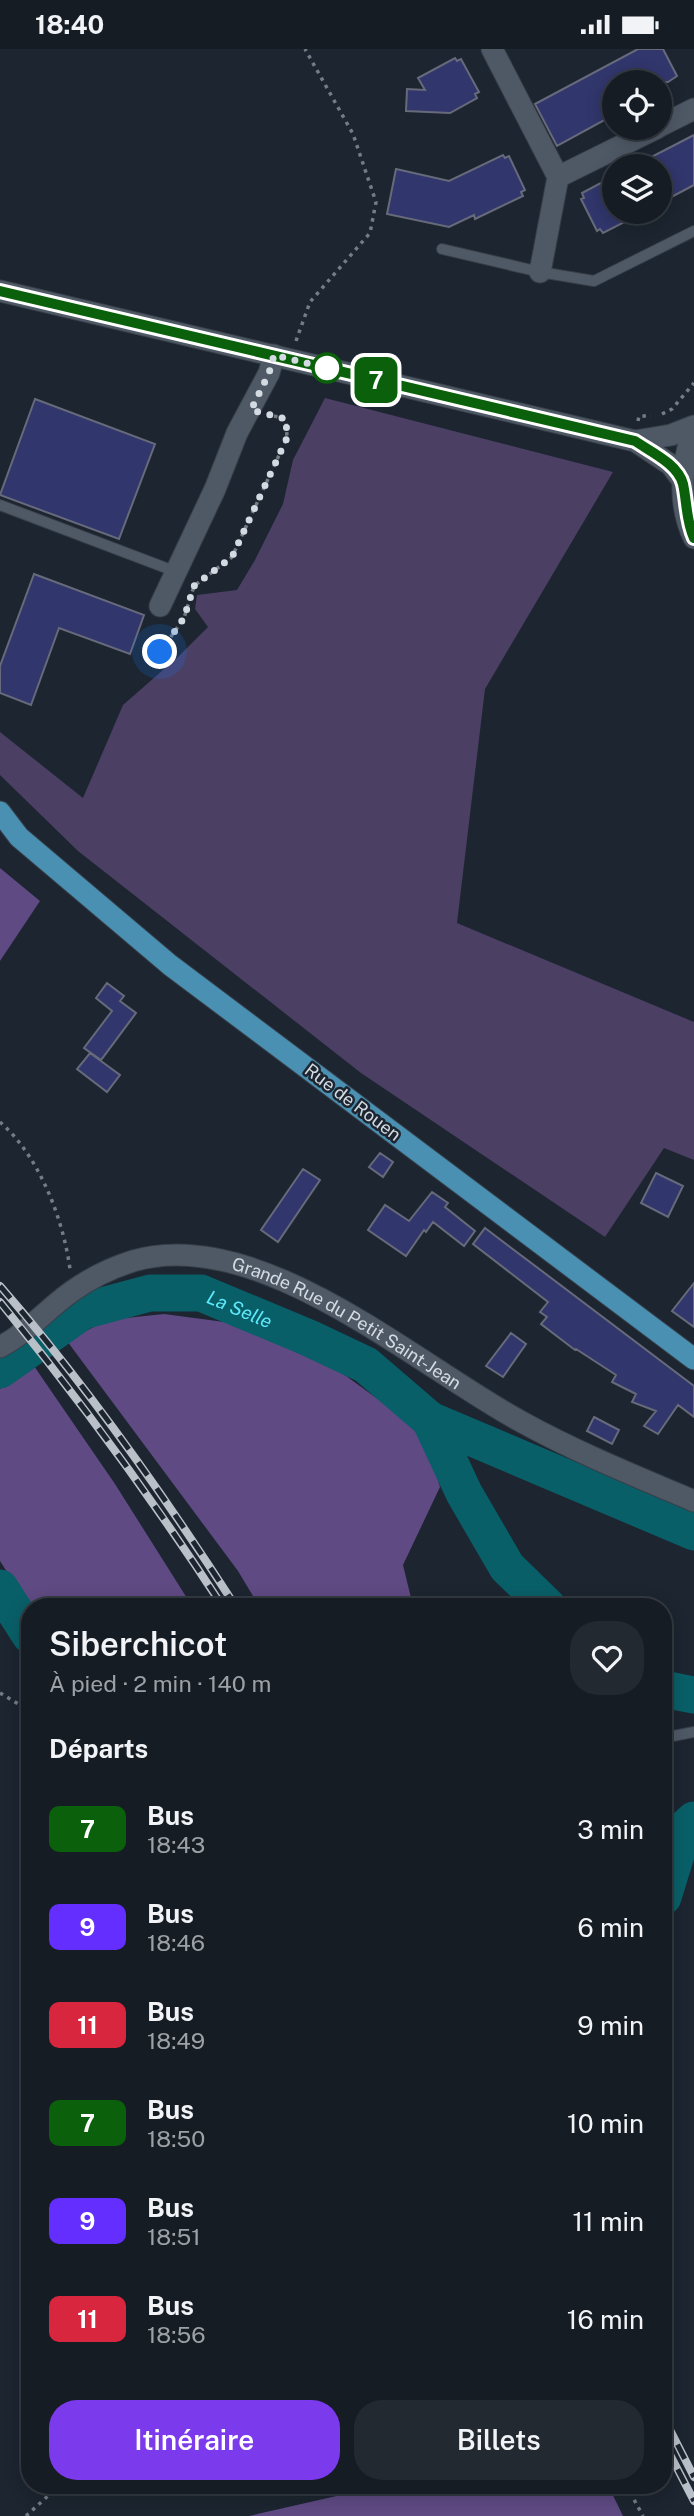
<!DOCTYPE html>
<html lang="fr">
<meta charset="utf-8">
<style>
:root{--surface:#151c24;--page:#222931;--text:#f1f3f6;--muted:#9da1a6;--line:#343a41;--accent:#7c3aed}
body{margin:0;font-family:"Public Sans",sans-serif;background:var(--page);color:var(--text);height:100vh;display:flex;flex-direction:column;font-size:26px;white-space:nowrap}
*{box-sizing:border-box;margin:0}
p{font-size:23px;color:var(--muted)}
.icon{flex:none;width:38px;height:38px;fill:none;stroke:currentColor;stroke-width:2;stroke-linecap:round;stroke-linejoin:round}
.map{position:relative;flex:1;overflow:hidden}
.panel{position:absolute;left:21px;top:1549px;width:651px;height:896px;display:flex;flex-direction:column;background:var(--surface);border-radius:28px;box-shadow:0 4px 18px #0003,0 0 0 2px var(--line)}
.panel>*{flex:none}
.badge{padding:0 14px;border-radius:10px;font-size:24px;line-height:46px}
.fabs{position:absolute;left:602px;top:21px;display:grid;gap:14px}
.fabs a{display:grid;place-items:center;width:70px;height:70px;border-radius:50%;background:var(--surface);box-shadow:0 4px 18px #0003,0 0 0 2px var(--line);font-size:35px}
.you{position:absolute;width:35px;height:35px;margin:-18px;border:5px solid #fff;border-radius:50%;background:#1a73e8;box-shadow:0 0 0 10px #1a73e833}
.map>.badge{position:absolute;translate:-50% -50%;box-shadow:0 0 0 4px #fff}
h2{padding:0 28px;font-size:26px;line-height:63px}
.round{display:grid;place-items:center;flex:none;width:74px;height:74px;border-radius:28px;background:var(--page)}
.overview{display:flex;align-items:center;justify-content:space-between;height:119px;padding:0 28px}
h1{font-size:33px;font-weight:600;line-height:52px}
.action{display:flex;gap:14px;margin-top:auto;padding:14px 28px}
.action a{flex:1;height:80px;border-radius:28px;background:var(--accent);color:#fff;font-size:28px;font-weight:600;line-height:80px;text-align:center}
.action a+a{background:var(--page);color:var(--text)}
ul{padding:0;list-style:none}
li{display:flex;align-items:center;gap:21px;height:98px;padding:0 28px}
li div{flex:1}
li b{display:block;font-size:26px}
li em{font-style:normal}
li .badge{min-width:77px;font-weight:700;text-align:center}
.status{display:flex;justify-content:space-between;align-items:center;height:49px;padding:0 35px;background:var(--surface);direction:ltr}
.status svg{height:19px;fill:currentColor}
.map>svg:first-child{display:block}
.green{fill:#4b3f64}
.forest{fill:#5f4a83}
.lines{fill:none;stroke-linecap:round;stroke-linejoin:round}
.river{stroke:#095f68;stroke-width:37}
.building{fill:#31366c;stroke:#676a7a;stroke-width:2}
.lane-casing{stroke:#373f48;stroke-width:12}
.street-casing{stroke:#373f48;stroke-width:23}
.secondary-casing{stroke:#373f48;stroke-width:23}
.primary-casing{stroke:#373f48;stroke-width:23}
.path{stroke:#757c85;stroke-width:3.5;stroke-dasharray:3.5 5;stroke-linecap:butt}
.lane{stroke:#4f5966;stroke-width:10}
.street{stroke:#4f5966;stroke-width:21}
.secondary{stroke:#4f5966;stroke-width:21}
.primary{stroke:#4990b2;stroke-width:21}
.rail-casing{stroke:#bac0c8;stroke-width:8}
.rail{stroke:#1c2530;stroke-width:5;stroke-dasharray:16;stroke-linecap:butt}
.line-casing{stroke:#fff;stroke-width:16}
.line{stroke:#0b610b;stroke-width:10}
.walk{stroke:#d4dae1;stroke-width:7;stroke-dasharray:0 12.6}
.stop-dot{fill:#fff;stroke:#0b610b;stroke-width:3.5}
.labels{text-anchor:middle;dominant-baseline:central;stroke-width:5;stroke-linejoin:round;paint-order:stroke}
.street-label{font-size:18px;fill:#d4dae1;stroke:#1c2530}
.water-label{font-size:19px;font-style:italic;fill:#5de9fb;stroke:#1c2530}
</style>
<div class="status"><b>18:40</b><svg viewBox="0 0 49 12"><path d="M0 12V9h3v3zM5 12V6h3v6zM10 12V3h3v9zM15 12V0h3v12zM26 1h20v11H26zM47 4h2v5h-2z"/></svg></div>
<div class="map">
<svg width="694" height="2467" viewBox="0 0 694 2467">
<rect width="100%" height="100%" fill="#1c2530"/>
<path class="green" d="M 325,349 L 613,423 L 485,640 L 457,874 L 694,973 L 694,1111 L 664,1099 L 605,1188 L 361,1024 L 78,802 L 0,726 L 0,683 L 83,749 L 123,656 L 179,607 L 208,578 L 195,560 L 197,546 L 237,541 L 255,511 L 283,455 L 293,411 Z"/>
<path class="forest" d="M 0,819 L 40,852 L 0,912 Z
M 164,1265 L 232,1274 L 342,1324 L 423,1383 L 440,1438 L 403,1516 L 413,1557 L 259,1557 L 238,1522 L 67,1292 L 107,1271 Z
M 34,1317 L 115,1435 L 192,1557 L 30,1558 L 30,1559 L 0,1512 L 0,1340 Z
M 385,2436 L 608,2436 L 623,2467 L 249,2467 Z"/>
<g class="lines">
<g class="river">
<path id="s1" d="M 0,1321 L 83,1262 L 150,1244 L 201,1244 L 309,1289 L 366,1316 L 430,1371 L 694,1483"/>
<path d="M 430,1371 L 464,1444 L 507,1518 L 548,1558"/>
<path d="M 0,1539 L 30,1586"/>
<path d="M 663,1640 L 694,1646"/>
<path d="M 663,1848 L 684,1780 L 694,1771"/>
</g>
</g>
<path class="building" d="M 638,0 L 663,0 L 677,27 L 668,33 L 614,33 L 614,61 L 608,64 L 610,68 L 557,97 L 535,55 Z
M 455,9 L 457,12 L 461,10 L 479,43 L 475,45 L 477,49 L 450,64 L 406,62 L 407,40 L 425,41 L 418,29 Z
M 694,86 L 694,136 L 660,154 L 660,117 L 634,117 Z
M 503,106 L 505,109 L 509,107 L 525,141 L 521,143 L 523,147 L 475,170 L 474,166 L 449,178 L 387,165 L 396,120 L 449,132 Z
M 614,127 L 614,163 L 644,163 L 603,184 L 600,180 L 597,182 L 581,150 L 584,149 L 582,144 Z
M 35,350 L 155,395 L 119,490 L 0,446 Z
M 34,525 L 144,566 L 130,605 L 59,579 L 31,656 L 0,644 L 0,617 Z
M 107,934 L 124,947 L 120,952 L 136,964 L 101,1011 L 84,999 L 112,962 L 96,949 Z
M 90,1004 L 120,1026 L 107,1043 L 77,1020 Z
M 380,1104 L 393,1113 L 383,1128 L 369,1118 Z
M 303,1120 L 320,1131 L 278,1193 L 261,1181 Z
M 656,1124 L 683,1137 L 668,1168 L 641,1154 Z
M 432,1143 L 448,1154 L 445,1158 L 475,1182 L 464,1197 L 433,1173 L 426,1183 L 424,1181 L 406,1207 L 368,1181 L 385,1156 L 409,1172 Z
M 485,1179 L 694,1337 L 694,1368 L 678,1356 L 658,1385 L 644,1377 L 656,1362 L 632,1353 L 636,1345 L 612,1333 L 616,1326 L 576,1300 L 575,1301 L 541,1275 L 547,1268 L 540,1263 L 548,1253 L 473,1195 Z
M 694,1234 L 694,1278 L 672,1262 Z
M 511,1284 L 526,1295 L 503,1328 L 486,1317 Z
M 594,1368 L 619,1381 L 612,1395 L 587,1382 Z"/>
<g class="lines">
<g class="lane-casing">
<path id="lane" d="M 442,200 L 540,223 L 594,232 L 694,182
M 0,456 L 174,522
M 663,1689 L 694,1683"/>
</g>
<g class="street-casing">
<g id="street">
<path d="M 492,0 L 558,128 L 540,223"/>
<path d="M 660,77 L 694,60"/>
<path d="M 558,128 L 657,79"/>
<path d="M 160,557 L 215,440 L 237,384 L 269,324 L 274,306"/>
<path id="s2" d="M 0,1298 C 27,1284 47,1260 71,1243 C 89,1230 111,1219 133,1212 C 258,1175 415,1315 520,1372 C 576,1403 635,1427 694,1452"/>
</g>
</g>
<g class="secondary-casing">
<path id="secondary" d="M 0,242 L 635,392 L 671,416 L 683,432
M 694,378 C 682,413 677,454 694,489
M 635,392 L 671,386 L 694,377"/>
</g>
<g class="primary-casing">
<path id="primary" d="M 0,763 L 19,788 L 170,916 L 694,1310"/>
</g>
<path class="path" d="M 296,292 L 310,253 L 370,184 L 376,153 L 353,85 L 305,0
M 662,365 L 672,360 L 694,334
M 638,372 L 639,367 L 651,367
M 161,602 L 184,569 L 194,537 L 232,508 L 287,389 L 286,370 L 270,366
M 0,1073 C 39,1107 63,1169 70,1220
M 0,1644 L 30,1662
M 626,2436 L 643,2467
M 26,2467 L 60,2436"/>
<use href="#lane" class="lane"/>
<use href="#street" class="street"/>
<use href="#secondary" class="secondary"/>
<use href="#primary" class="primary"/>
<g class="rail-casing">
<path id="rail" d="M 0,1237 C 87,1337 164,1446 236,1558
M 0,1253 C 80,1351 154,1452 223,1558
M 663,2367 L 694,2428
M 663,2392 L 694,2452"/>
</g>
<use href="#rail" class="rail"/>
</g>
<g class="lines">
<g class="line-casing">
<path id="line" d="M 0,242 L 635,392 C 651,403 678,415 683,435 C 687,453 686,472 694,489"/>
</g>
<use href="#line" class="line"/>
<path class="walk" d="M 160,603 L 184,569 L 194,537 L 232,508 L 287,389 L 286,370 L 251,361 L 269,324 L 274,306 L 330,320 L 327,319"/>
</g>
<circle class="stop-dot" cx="327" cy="319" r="14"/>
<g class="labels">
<g class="street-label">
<text transform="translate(353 1053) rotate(37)">Rue de Rouen</text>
<text stroke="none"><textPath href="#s2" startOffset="390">Grande Rue du Petit Saint-Jean</textPath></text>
</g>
<g class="water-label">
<text stroke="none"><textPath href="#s1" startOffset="264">La Selle</textPath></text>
</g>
</g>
</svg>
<div class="fabs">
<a><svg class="icon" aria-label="locate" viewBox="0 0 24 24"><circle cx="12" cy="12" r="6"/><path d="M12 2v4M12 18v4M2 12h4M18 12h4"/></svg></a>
<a><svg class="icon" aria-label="layers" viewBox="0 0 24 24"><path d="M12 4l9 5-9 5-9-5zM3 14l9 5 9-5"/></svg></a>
</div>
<div class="you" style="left:160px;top:603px"></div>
<b class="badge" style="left:376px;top:331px;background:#0b610b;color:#fff">7</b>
<section class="panel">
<div class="overview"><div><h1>Siberchicot</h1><p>À pied · 2 min · 140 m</p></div><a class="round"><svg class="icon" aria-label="heart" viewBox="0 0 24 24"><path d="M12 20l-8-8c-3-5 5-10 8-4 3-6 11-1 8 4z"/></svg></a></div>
<h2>Départs</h2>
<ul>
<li><span class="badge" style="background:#0b610b;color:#fff">7</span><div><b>Bus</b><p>18:43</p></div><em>3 min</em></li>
<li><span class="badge" style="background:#642efe;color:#fff">9</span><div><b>Bus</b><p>18:46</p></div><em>6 min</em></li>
<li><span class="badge" style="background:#d7263d;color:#fff">11</span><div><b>Bus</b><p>18:49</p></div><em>9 min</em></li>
<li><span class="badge" style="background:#0b610b;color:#fff">7</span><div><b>Bus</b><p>18:50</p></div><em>10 min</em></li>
<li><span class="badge" style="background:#642efe;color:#fff">9</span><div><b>Bus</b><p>18:51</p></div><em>11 min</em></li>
<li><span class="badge" style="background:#d7263d;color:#fff">11</span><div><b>Bus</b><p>18:56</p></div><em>16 min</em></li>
</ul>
<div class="action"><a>Itinéraire</a><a>Billets</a></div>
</section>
</div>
